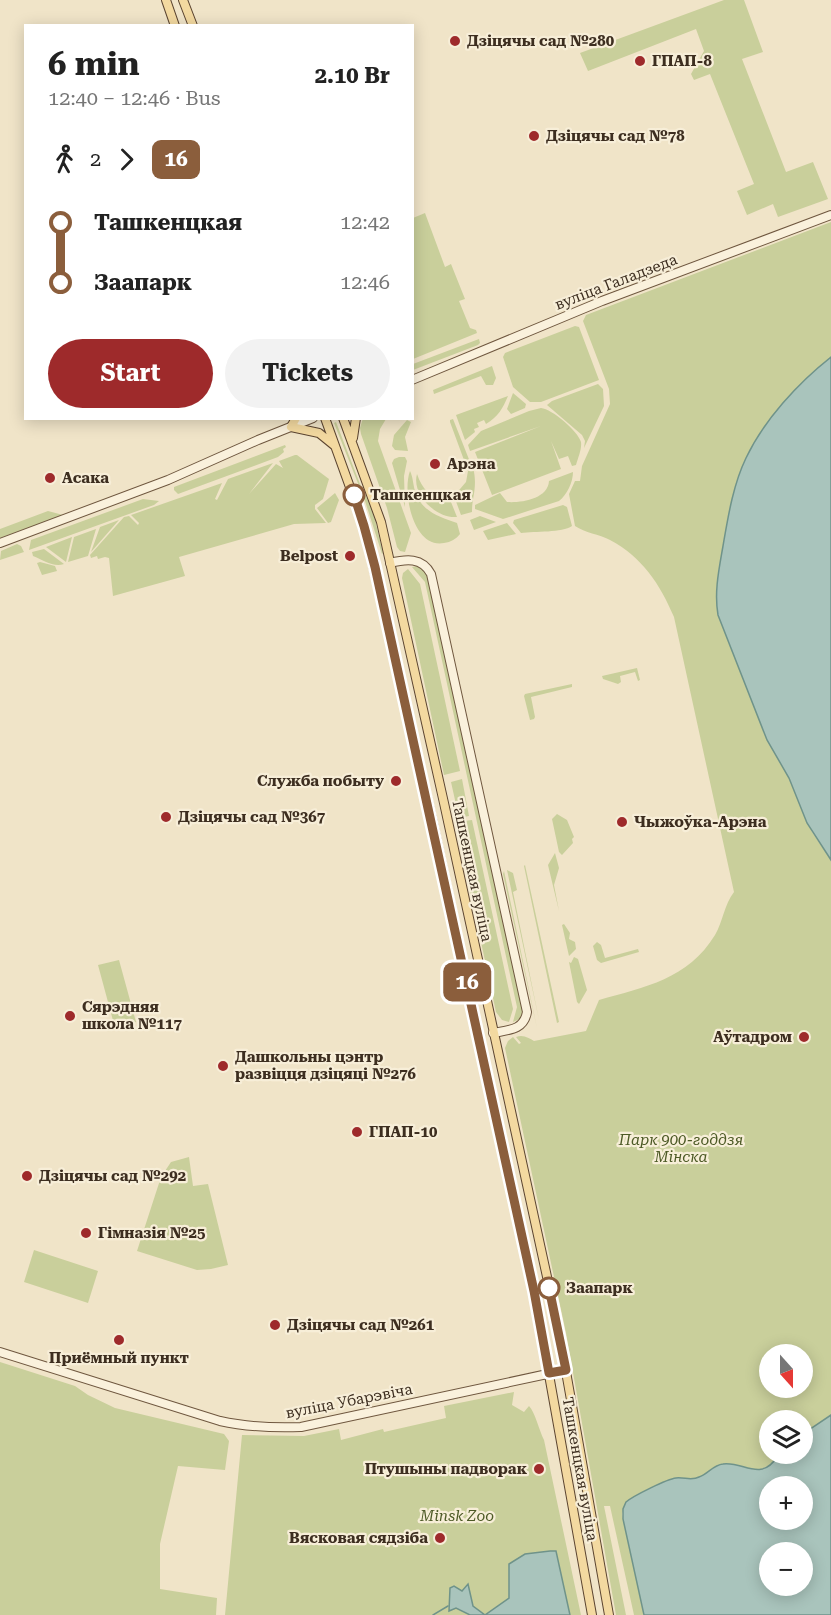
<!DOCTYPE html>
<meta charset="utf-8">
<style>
:root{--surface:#fff;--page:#f2f2f2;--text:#222;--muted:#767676;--accent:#9e2a2b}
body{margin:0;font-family:"Roboto Serif",serif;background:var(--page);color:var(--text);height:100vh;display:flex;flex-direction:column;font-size:22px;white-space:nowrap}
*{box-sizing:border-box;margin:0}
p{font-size:20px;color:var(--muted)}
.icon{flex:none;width:33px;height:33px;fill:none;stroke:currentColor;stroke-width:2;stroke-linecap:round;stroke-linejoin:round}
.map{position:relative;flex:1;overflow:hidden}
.details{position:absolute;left:24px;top:24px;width:390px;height:396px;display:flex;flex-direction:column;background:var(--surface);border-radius:0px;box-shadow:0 3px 15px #0003}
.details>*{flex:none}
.badge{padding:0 12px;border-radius:9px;font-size:21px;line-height:39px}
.needle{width:39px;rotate:159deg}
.controls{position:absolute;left:759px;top:1344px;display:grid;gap:12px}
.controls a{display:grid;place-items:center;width:54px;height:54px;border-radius:50%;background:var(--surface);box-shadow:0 3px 15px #0003;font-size:30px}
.map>.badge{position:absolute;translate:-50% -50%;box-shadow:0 0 0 3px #fff}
.legs{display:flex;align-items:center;gap:9px;height:66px;padding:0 24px;font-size:20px}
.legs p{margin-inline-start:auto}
.head{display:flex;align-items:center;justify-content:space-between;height:102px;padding:0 24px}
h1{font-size:33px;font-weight:700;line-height:45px}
.action{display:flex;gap:12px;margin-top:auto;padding:12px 24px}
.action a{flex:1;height:69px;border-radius:36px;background:var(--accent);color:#fff;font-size:24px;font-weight:700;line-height:69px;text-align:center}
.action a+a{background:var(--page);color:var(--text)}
ul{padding:0 24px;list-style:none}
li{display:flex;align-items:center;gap:21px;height:60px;font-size:22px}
li i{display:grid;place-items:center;width:9px;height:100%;margin:0 8px;background:currentColor}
li i::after{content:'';width:15px;height:15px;margin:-8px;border:4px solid;border-radius:50%;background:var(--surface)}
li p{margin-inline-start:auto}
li:first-child i{background:linear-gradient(#0000 50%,currentColor 0)}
li:last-child i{background:linear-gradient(currentColor 50%,#0000 0)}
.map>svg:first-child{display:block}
.green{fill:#c9cf9b;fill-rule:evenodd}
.water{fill:#a9c4bc;stroke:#6f938a;stroke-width:1.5;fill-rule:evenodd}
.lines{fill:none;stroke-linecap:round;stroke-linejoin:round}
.stream{stroke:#6f938a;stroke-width:1.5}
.secondary-casing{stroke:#6f573f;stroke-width:10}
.primary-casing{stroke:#5b4430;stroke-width:10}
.secondary{stroke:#faf1dc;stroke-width:8}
.primary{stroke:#f3d9a0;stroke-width:8}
.line-1-casing{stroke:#fff;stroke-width:14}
.line-1{stroke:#8b5e3c;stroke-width:9}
.poi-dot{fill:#9e2a2b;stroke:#f7eed8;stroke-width:2}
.stop-1-dot{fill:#fff;stroke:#8b5e3c;stroke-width:3}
.labels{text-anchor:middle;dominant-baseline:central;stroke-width:4.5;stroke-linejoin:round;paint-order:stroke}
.poi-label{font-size:15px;font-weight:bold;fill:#3d2e20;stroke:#f7eed8;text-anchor:start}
.street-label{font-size:15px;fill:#3d2e20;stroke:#f7eed8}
.stop-label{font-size:15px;font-weight:bold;fill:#3d2e20;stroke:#f7eed8;text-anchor:start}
.park-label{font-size:15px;font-style:italic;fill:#4d5a26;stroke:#f7eed8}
</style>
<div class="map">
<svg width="831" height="1615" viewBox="0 0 831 1615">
<rect width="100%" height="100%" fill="#f0e4c8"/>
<path class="green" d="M 724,0 L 744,0 L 763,52 L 742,59 L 786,172 L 813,162 L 828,199 L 778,217 L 773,204 L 747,215 L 737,191 L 754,184 L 710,74 L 694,80 L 691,74 L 704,51 L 696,29 L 588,71 L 580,53 Z
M 425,213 L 445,267 L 451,264 L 465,299 L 459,301 L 470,328 L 476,330 L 477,333 L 413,359 L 413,218 Z
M 831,222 L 831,357 C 799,386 765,418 746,458 C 733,485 728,517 723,547 C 719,569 714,592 718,615 L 767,740 L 789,778 L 812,832 L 831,860 L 831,1415 L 803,1434 L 802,1420 L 770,1420 L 770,1454 L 778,1454 L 778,1456 L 772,1464 L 761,1469 L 750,1470 L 733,1465 L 713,1468 L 703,1476 L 694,1479 L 675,1478 L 626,1502 L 622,1514 L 623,1519 L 644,1615 L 634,1615 L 610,1506 L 604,1506 L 626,1615 L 616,1615 L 566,1333 L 505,1048 L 508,1041 L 513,1037 L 519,1044 L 521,1043 L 516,1037 C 523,1034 529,1038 534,1041 L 586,1031 L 599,1000 C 645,987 688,979 715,935 C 723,921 724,905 734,892 L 674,617 C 660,584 642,557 610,540 C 599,534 585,533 575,526 L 569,494 L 575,481 L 580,481 L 582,466 L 610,404 L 609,389 L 583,321 L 586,315 ZM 770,1354 L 802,1354 L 802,1388 L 770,1388 Z
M 575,326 L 579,327 L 599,380 L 541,402 L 530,402 L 513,387 L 503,357 L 505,353 Z
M 479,339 L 480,343 L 478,345 L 413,370 L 413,364 Z
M 492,366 L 496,378 L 493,385 L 486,385 L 481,376 L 434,394 L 433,390 Z
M 598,384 L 603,389 L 604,406 L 584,448 L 585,441 L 582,435 L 547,405 L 552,401 Z
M 513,393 L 526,404 L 525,408 L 511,414 L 507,409 Z
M 508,396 C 503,408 498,417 486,424 L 484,420 L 477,423 L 479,427 L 474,429 L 475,432 L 465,440 L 456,415 Z
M 541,408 C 552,409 578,431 581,442 C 582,449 578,458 576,465 L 572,466 L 568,456 L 559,459 L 551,441 L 561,469 L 492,495 L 475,452 L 541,426 L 470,451 L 468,445 L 481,431 L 529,411 Z
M 363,418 L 386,419 L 380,429 L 378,441 L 411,533 L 405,552 L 400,551 L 397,547 L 387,508 L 361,434 L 360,428 Z
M 453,419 L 474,472 C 477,489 472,497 472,512 L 461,515 L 454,496 L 466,482 L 468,471 L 450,422 L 450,420 Z
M 407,420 L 411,422 L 405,437 L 408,451 L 395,450 L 392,446 L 394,435 Z
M 336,422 L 360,484 L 373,511 L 383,553 L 382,554 L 365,501 L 334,423 Z
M 285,445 L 286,447 L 283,449 L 284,452 L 278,457 L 178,494 L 174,490 L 174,487 Z
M 295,455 L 297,455 L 329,479 L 323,499 L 315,505 L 315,509 L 326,523 L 294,524 L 179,557 L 185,576 L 113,596 L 109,558 L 105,557 L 98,559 L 97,556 L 91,558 L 90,555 L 124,517 L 129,516 L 138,525 L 139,523 L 131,515 L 222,483 L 215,499 L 217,500 L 228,479 L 273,463 L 249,494 L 276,464 L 283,468 L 279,461 Z
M 399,457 L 405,457 L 407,461 L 404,476 L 405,507 L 392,463 L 394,459 Z
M 410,471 C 413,477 413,484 415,491 C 421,511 439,517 457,523 L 460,534 C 456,539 451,542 444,543 C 413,549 402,492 410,471 Z
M 573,472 C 573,482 567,495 559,501 L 503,519 L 475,509 L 475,505 L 500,493 L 507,502 C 521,503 548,499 549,481 Z
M 417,474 C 423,491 431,499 449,497 L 457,517 C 437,519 411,495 417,474 Z
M 335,493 L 339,500 L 331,522 L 328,523 L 317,508 Z
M 143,499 L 159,501 L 154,505 L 29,550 L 31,540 Z
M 563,505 L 567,507 L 572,526 C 562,533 535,531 521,533 L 513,523 L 514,520 Z
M 48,511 L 63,515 L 0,538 L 0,529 Z
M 480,516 L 496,522 L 474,530 L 470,520 Z
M 119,520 L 91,552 L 100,527 Z
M 507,523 L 516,534 L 488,540 L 483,531 Z
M 96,529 L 88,556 L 68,562 L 74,537 Z
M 72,537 L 66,562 L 46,547 Z
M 17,544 L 21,546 L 24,552 L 0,560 L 1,551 Z
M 44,549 L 64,564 C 54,568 43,560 33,556 L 32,552 Z
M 40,562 L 55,566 L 57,571 L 42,575 L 37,563 Z
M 417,566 L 423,568 L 428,576 L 523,1011 L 520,1019 L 513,1022 L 517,1007 L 425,582 L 412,567 Z
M 408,569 L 420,584 L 460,771 L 444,775 L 402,578 L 403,573 Z
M 637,668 L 640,680 L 638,681 L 635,672 L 620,676 L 621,682 L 618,684 L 603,679 L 602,676 Z
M 572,684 L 572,687 L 531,697 L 535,717 L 534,719 L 530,720 L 524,696 L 525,694 Z
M 462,779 L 469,816 L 459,818 L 451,782 Z
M 557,814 L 567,820 L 574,837 L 572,839 L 573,843 L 562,855 L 559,852 L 552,819 Z
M 472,820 L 513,1009 L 509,1022 L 502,1020 L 496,1012 L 460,844 L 466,842 L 462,825 L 464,821 Z
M 555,853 L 559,868 L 554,885 L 559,911 L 548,865 Z
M 525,865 L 559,1022 L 557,1023 L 524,866 Z
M 507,870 L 513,873 L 517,890 L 513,892 L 539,1020 Z
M 504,871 L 537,1028 L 503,874 Z
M 564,924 L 570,933 L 569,939 L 575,942 L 576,949 L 569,956 L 562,925 Z
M 597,942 L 601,945 L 605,958 L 638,949 L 639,952 L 601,963 L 597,960 L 593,946 Z
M 574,957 L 578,959 L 587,990 L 579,1004 L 577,1002 L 569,962 L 571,963 Z
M 119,960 L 136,1022 L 115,1028 L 98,965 Z
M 189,1157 L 193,1186 L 208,1184 L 228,1265 L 211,1269 L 197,1270 L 137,1251 L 161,1177 L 171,1162 Z
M 34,1250 L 98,1271 L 88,1303 L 24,1282 Z
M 0,1362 L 75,1386 L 88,1395 L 115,1408 L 224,1434 L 229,1441 L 225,1470 L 178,1466 L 160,1544 L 160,1589 L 217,1598 L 216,1615 L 0,1615 Z
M 514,1392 L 512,1405 L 524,1412 L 529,1406 C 535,1412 539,1430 544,1440 L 581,1615 L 225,1615 L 242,1435 L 304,1436 L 339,1429 L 341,1440 L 383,1429 L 384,1432 L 446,1418 L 444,1406 Z"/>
<path class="water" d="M 831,357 L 831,860 L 807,823 L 789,778 L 767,740 L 718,615 C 714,592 719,569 723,546 C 728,517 733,485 746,458 C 764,420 798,383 831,357 Z
M 831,1415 L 831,1615 L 644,1615 L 623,1519 L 623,1509 L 626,1502 C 633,1496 667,1479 676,1478 C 684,1477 692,1481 699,1477 C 708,1474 713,1465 723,1464 C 744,1461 760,1483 778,1456 L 778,1454 L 802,1454 L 803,1434 ZM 770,1486 L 802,1486 L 802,1520 L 770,1520 ZM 770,1552 L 802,1552 L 802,1586 L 770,1586 Z
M 550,1551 L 556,1551 L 570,1615 L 485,1615 L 509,1598 L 509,1564 L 525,1554 Z
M 468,1584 L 473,1606 L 485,1615 L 470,1615 L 456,1608 L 449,1611 L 450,1588 L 454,1586 L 462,1591 Z"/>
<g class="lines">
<path class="stream" d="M 433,1615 L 448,1606"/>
<g class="secondary-casing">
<path id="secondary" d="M 412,380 L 602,301 L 831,215
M 0,543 L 168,480 L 258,440 L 313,418
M 390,563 C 406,559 422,557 431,574 L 527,1012 C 524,1030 509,1030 493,1033
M 0,1352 L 220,1421 C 247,1427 273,1428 301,1427 L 566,1370"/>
</g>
<g class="primary-casing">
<path id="primary" d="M 166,0 L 175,26
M 183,0 L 193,26
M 296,418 L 291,427 L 319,433 L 335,446
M 325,418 L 364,526 L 432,819 L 534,1291 L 592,1615
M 343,418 L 381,522 L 444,803 L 559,1332 L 609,1615
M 353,438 L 356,418"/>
</g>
<use href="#secondary" class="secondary"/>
<use href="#primary" class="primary"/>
</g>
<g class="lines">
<g class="line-1-casing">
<path id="line-1" d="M 354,495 L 364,526 L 375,567 L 534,1291 L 549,1373 L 566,1370 L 549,1288"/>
</g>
<use href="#line-1" class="line-1"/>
</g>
<g class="poi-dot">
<circle cx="455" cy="41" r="6"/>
<circle cx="640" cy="61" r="6"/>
<circle cx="534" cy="136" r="6"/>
<circle cx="435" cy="464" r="6"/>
<circle cx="50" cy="478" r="6"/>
<circle cx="350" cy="556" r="6"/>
<circle cx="396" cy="781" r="6"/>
<circle cx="166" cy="817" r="6"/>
<circle cx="622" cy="822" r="6"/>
<circle cx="70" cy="1016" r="6"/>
<circle cx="804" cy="1037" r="6"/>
<circle cx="223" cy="1066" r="6"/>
<circle cx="357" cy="1132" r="6"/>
<circle cx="27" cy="1176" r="6"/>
<circle cx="86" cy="1233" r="6"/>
<circle cx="275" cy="1325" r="6"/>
<circle cx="119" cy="1340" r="6"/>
<circle cx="539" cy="1469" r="6"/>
<circle cx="440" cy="1538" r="6"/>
</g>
<g class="stop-1-dot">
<circle cx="354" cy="495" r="10"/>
<circle cx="549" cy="1288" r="10"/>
</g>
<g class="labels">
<g class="poi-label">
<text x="467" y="41">Дзіцячы сад №280</text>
<text x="652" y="61">ГПАП-8</text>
<text x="546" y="136">Дзіцячы сад №78</text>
<text x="447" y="464">Арэна</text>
<text x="62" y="478">Асака</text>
<text x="338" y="556" text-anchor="end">Belpost</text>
<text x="384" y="781" text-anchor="end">Служба побыту</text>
<text x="178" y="817">Дзіцячы сад №367</text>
<text x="634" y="822">Чыжоўка-Арэна</text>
<text x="82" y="1007">Сярэдняя<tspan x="82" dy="17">школа №117</tspan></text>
<text x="792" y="1037" text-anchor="end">Аўтадром</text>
<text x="235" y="1057">Дашкольны цэнтр<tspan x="235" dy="17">развіцця дзіцяці №276</tspan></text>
<text x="369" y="1132">ГПАП-10</text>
<text x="39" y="1176">Дзіцячы сад №292</text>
<text x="98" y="1233">Гімназія №25</text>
<text x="287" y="1325">Дзіцячы сад №261</text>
<text x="119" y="1358" text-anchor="middle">Приёмный пункт</text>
<text x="527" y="1469" text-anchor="end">Птушыны падворак</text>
<text x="428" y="1538" text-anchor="end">Вясковая сядзіба</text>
</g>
<g class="street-label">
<text transform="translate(616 282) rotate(-21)">вуліца Галадзеда</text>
<text transform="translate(472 870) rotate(78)">Ташкенцкая вуліца</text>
<text transform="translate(349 1401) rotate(-11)">вуліца Убарэвіча</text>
<text transform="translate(580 1469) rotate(80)">Ташкенцкая вуліца</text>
</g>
<g class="stop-label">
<text x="370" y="495">Ташкенцкая</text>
<text x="566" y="1288">Заапарк</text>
</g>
<g class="park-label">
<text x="681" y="1140">Парк 900-годдзя<tspan x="681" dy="17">Мінска</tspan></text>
<text x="457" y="1516">Minsk Zoo</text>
</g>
</g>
</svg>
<div class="controls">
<a><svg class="needle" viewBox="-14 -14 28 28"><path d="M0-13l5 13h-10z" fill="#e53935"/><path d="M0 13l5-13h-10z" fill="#767676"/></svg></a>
<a><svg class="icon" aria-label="layers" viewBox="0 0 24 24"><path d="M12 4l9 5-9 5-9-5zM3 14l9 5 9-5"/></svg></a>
<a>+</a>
<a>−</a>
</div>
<b class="badge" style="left:467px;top:982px;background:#8b5e3c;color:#fff">16</b>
<section class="details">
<div class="head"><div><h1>6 min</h1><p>12:40 – 12:46 · Bus</p></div><b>2.10 Br</b></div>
<div class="legs"><svg class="icon" aria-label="walk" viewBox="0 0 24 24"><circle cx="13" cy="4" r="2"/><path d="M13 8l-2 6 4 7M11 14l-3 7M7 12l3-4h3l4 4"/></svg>2<svg class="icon" aria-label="forward" viewBox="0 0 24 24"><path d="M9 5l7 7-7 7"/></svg><b class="badge" style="background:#8b5e3c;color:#fff">16</b></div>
<ul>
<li><i style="color:#8b5e3c"></i><b>Ташкенцкая</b><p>12:42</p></li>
<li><i style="color:#8b5e3c"></i><b>Заапарк</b><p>12:46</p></li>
</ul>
<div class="action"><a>Start</a><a>Tickets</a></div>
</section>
</div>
